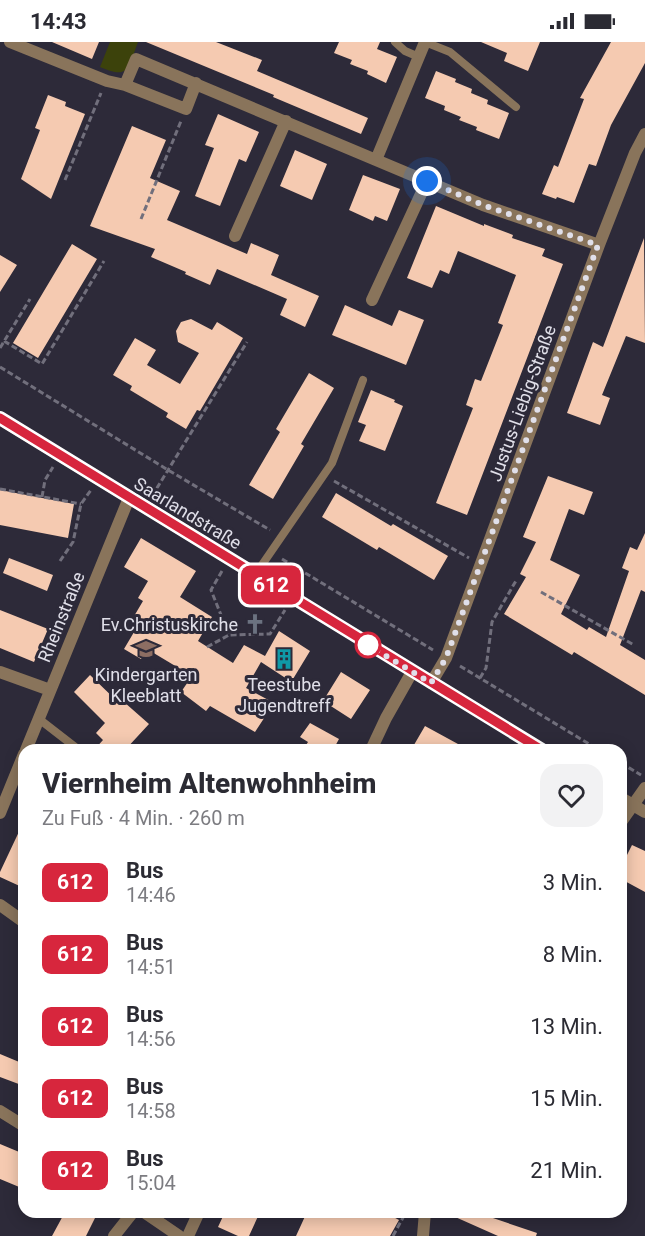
<!DOCTYPE html>
<html lang="de">
<meta charset="utf-8">
<style>
:root{--surface:#fff;--page:#f2f2f3;--text:#2b2b33;--muted:#7c7c81}
body{margin:0;font-family:Roboto,sans-serif;background:var(--page);color:var(--text);height:100vh;display:flex;flex-direction:column;font-size:22px;white-space:nowrap}
*{box-sizing:border-box;margin:0}
p{font-size:20px;color:var(--muted)}
.icon{flex:none;width:33px;height:33px;fill:none;stroke:currentColor;stroke-width:2;stroke-linecap:round;stroke-linejoin:round}
.map{position:relative;flex:1;overflow:hidden}
.panel{position:absolute;left:18px;top:702px;width:609px;height:474px;display:flex;flex-direction:column;background:var(--surface);border-radius:18px;box-shadow:0 3px 15px #0003}
.panel>*{flex:none}
.badge{padding:0 12px;border-radius:9px;font-size:21px;line-height:39px}
.you{position:absolute;width:30px;height:30px;margin:-15px;border:4px solid #fff;border-radius:50%;background:#1a73e8;box-shadow:0 0 0 9px #1a73e833}
.map>.badge{position:absolute;translate:-50% -50%;box-shadow:0 0 0 3px #fff}
.round{display:grid;place-items:center;flex:none;width:63px;height:63px;border-radius:18px;background:var(--page)}
.overview{display:flex;align-items:center;justify-content:space-between;height:102px;padding:0 24px}
h1{font-size:28px;font-weight:800;line-height:45px}
ul{padding:0;list-style:none}
li{display:flex;align-items:center;gap:18px;height:72px;padding:0 24px}
li div{flex:1}
li b{display:block;font-size:22px}
li em{font-style:normal}
li .badge{min-width:66px;font-weight:700;text-align:center}
.status{display:flex;justify-content:space-between;align-items:center;height:42px;padding:0 30px;background:var(--surface);direction:ltr}
.status svg{height:16px;fill:currentColor}
.map>svg:first-child{display:block}
.green{fill:#3c420b}
.building{fill:#f5cab1}
.lines{fill:none;stroke-linecap:round;stroke-linejoin:round}
.path{stroke:#716f7c;stroke-width:3;stroke-dasharray:6 3;stroke-linecap:butt}
.service{stroke:#89745b;stroke-width:8}
.minor{stroke:#89745b;stroke-width:12}
.tertiary{stroke:#89745b;stroke-width:12}
.line-casing{stroke:#fff;stroke-width:14}
.line{stroke:#d7263d;stroke-width:9}
.walk{stroke:#e0dfe9;stroke-width:6;stroke-dasharray:0 10.8}
.stop-dot{fill:#fff;stroke:#d7263d;stroke-width:3}
.labels{text-anchor:middle;dominant-baseline:central;stroke-width:6;stroke-linejoin:round;paint-order:stroke}
.street-label{font-size:18px;fill:#e0dfe9;stroke:#2d2a39}
.poi-label{font-size:18px;fill:#e0dfe9;stroke:#2d2a39}
</style>
<div class="status"><b>14:43</b><svg viewBox="0 0 49 12"><path d="M0 12V9h3v3zM5 12V6h3v6zM10 12V3h3v9zM15 12V0h3v12zM26 1h20v11H26zM47 4h2v5h-2z"/></svg></div>
<div class="map">
<svg width="645" height="1194" viewBox="0 0 645 1194">
<rect width="100%" height="100%" fill="#2d2a39"/>
<path class="green" d="M 110,0 L 138,0 C 128,26 130,38 100,25 Z"/>
<path class="building" d="M 52,0 L 99,0 L 92,17 Z
M 146,0 L 216,0 L 262,18 L 257,29 L 368,76 L 361,92 L 273,55 L 274,53 Z
M 339,0 L 380,0 L 377,7 L 397,15 L 386,41 L 367,32 L 368,29 L 350,22 L 352,18 L 334,11 Z
M 481,0 L 540,0 L 528,29 L 504,19 L 507,11 Z
M 611,0 L 645,0 L 645,21 L 611,83 L 596,124 L 589,122 L 574,161 L 557,155 L 556,157 L 542,152 L 554,123 L 558,125 L 584,57 L 580,56 Z
M 436,29 L 456,37 L 455,40 L 472,47 L 471,51 L 488,58 L 487,62 L 509,71 L 499,97 L 476,88 L 477,85 L 459,78 L 461,75 L 444,68 L 445,64 L 425,56 Z
M 48,53 L 66,60 L 65,64 L 85,72 L 51,157 L 21,137 L 40,88 L 35,86 Z
M 218,72 L 259,90 L 246,120 L 239,117 L 220,164 L 195,154 L 214,106 L 205,103 Z
M 132,84 L 166,98 L 150,136 L 180,149 L 167,178 L 247,212 L 251,201 L 279,213 L 271,233 L 319,254 L 305,285 L 280,273 L 287,257 L 217,227 L 210,243 L 185,232 L 186,230 L 151,215 L 155,207 L 90,184 Z
M 295,108 L 327,122 L 312,158 L 280,144 Z
M 363,133 L 400,147 L 387,179 L 375,174 L 373,179 L 349,168 Z
M 436,164 L 484,184 L 484,182 L 513,193 L 512,196 L 545,207 L 542,214 L 563,222 L 467,473 L 436,461 L 473,366 L 466,363 L 475,337 L 481,339 L 503,283 L 498,281 L 516,233 L 458,209 L 449,232 L 440,228 L 432,246 L 407,236 Z
M 644,196 L 645,301 L 626,294 L 602,353 L 610,356 L 600,383 L 567,371 L 593,300 L 603,305 Z
M 72,202 L 97,217 L 38,316 L 13,301 Z
M 0,213 L 17,223 L 0,250 Z
M 345,263 L 392,284 L 399,268 L 424,278 L 406,323 L 332,293 Z
M 191,277 L 212,288 L 217,280 L 243,296 L 200,369 L 197,368 L 186,387 L 166,375 L 168,371 L 130,348 L 132,344 L 113,333 L 135,296 L 156,308 L 147,323 L 180,342 L 199,311 L 178,300 L 176,289 L 181,280 Z
M 309,331 L 334,346 L 301,402 L 304,404 L 273,457 L 249,443 L 280,390 L 276,387 Z
M 371,348 L 395,358 L 394,360 L 403,364 L 385,409 L 359,399 L 366,383 L 358,380 Z
M 548,434 L 593,450 L 584,473 L 569,467 L 550,518 L 580,533 L 561,572 L 587,588 L 589,585 L 606,595 L 629,529 L 622,526 L 630,505 L 637,508 L 645,491 L 645,550 L 641,548 L 620,603 L 645,618 L 645,653 L 574,610 L 572,613 L 504,572 L 526,535 L 520,532 L 536,500 L 523,495 Z
M 0,448 L 74,462 L 68,496 L 0,483 Z
M 336,451 L 391,484 L 393,482 L 448,514 L 434,538 L 379,505 L 377,508 L 322,475 Z
M 141,496 L 196,529 L 180,555 L 212,575 L 198,599 L 233,621 L 244,603 L 265,614 L 279,589 L 310,609 L 293,637 L 287,637 L 261,620 L 246,646 L 274,661 L 255,690 L 210,664 L 206,669 L 181,650 L 192,634 L 147,607 L 141,617 L 124,607 L 137,585 L 130,581 L 143,559 L 138,556 L 148,539 L 124,525 Z
M 9,516 L 53,533 L 47,549 L 3,531 Z
M 0,568 L 48,587 L 34,620 L 0,606 Z
M 341,630 L 370,648 L 351,677 L 323,659 Z
M 90,633 L 121,663 L 124,660 L 149,682 L 125,708 L 94,708 L 103,698 L 96,691 L 105,681 L 74,650 Z
M 310,681 L 339,697 L 333,708 L 303,708 L 308,700 L 300,695 Z
M 425,684 L 469,708 L 411,708 Z
M 24,779 L 24,846 L 0,835 L 0,830 Z
M 632,803 L 645,809 L 645,850 L 621,837 L 621,825 Z
M 0,1012 L 24,1022 L 24,1044 L 0,1035 Z
M 0,1102 L 24,1112 L 24,1147 L 0,1137 Z
M 65,1170 L 98,1170 L 86,1194 L 52,1194 Z
M 225,1170 L 260,1170 L 249,1194 L 238,1194 L 218,1185 Z
M 307,1170 L 384,1170 L 399,1178 L 390,1194 L 296,1194 Z
M 444,1170 L 489,1170 L 487,1174 L 537,1191 L 536,1194 L 498,1194 Z"/>
<g class="lines">
<path class="path" d="M 65,138 L 101,51
M 141,177 L 181,79
M 4,299 L 42,322 L 104,219
M 0,306 L 30,257
M 0,325 L 168,428 L 270,488
M 334,439 L 469,516
M 0,447 L 81,462
M 152,454 L 247,300
M 42,455 L 45,438 L 53,425
M 282,517 L 433,608
M 60,519 L 73,500 L 81,462 L 91,448
M 222,529 L 211,548 L 229,593 L 270,592 L 285,568
M 541,550 L 634,603
M 207,605 L 229,593
M 460,624 L 599,708
M 480,636 L 486,626 L 492,580 L 517,537
M 621,721 L 641,733
M 393,1194 L 406,1170"/>
<path class="service" d="M 395,0 L 405,9 L 419,15
M 425,0 L 450,10 L 516,65
M 255,533 L 332,421 L 363,338
M 39,677 L 79,708"/>
<path class="minor" d="M 10,0 L 107,39 L 125,43 L 186,67 L 196,41
M 125,43 L 136,17 L 483,163 L 599,203
M 376,118 L 425,0
M 235,194 L 286,79
M 372,258 L 427,139
M 0,630 L 50,648
M 431,641 L 446,616 L 599,203 L 635,111 L 645,92
M 26,708 L 129,456
M 371,708 L 386,676 L 412,630
M 0,771 L 24,712
M 621,780 L 645,746
M 0,863 L 24,880
M 0,1069 L 24,1084
M 144,1170 L 179,1194
M 114,1194 L 133,1170
M 188,1194 L 199,1170
M 423,1194 L 425,1170"/>
<path class="tertiary" d="M 0,377 L 542,708
M 621,756 L 645,770"/>
</g>
<g class="lines">
<g class="line-casing">
<path id="line" d="M 0,376 L 542,708"/>
</g>
<use href="#line" class="line"/>
<path class="walk" d="M 368,603 L 431,641 L 446,616 L 598,203 L 483,163 L 427,139"/>
</g>
<defs>
<g id="church-bare" transform="scale(1.62)"><path d="M-1.2-6h2.4v3.5h3.3v2.4h-3.3V6h-2.4V-.1h-3.3v-2.4h3.3Z" fill="#6b7280" stroke="#2d2a39" stroke-width="2.5" paint-order="stroke"/></g>
<g id="school-bare" transform="scale(1.62)"><path d="M0-5L7-2L0 1L-7-2ZM-4 1L0 2.5L4 1V4Q0 6-4 4Z" fill="#8d6e63" stroke="#2d2a39" stroke-width="2.5" paint-order="stroke"/></g>
<g id="building-bare" transform="scale(1.62)"><path d="M-4-6H4V6H1V3H-1V6H-4ZM-2.5-4.3h1.7v1.8h-1.7ZM.8-4.3h1.7v1.8H.8ZM-2.5-1h1.7V.8h-1.7ZM.8-1h1.7V.8H.8Z" fill="#0f9aa8" stroke="#2d2a39" stroke-width="2.5" paint-order="stroke"/></g>
</defs>
<g fill-rule="evenodd">
<use href="#church-bare" x="255" y="582"/>
<use href="#school-bare" x="146" y="607"/>
<use href="#building-bare" x="284" y="617"/>
</g>
<circle class="stop-dot" cx="368" cy="603" r="12"/>
<g class="labels">
<g class="street-label">
<text transform="translate(522 361) rotate(-70)">Justus-Liebig-Straße</text>
<text transform="translate(188 471) rotate(31)">Saarlandstraße</text>
<text transform="translate(61 575) rotate(-68)">Rheinstraße</text>
</g>
<g class="poi-label">
<text x="238" y="582" text-anchor="end">Ev.Christuskirche</text>
<text x="146" y="632">Kindergarten<tspan x="146" dy="21">Kleeblatt</tspan></text>
<text x="284" y="642">Teestube<tspan x="284" dy="21">Jugendtreff</tspan></text>
</g>
</g>
</svg>
<div class="you" style="left:427px;top:139px"></div>
<b class="badge" style="left:271px;top:543px;background:#d7263d;color:#fff">612</b>
<section class="panel">
<div class="overview"><div><h1>Viernheim Altenwohnheim</h1><p>Zu Fuß · 4 Min. · 260 m</p></div><a class="round"><svg class="icon" aria-label="heart" viewBox="0 0 24 24"><path d="M12 20l-8-8c-3-5 5-10 8-4 3-6 11-1 8 4z"/></svg></a></div>
<ul>
<li><span class="badge" style="background:#d7263d;color:#fff">612</span><div><b>Bus</b><p>14:46</p></div><em>3 Min.</em></li>
<li><span class="badge" style="background:#d7263d;color:#fff">612</span><div><b>Bus</b><p>14:51</p></div><em>8 Min.</em></li>
<li><span class="badge" style="background:#d7263d;color:#fff">612</span><div><b>Bus</b><p>14:56</p></div><em>13 Min.</em></li>
<li><span class="badge" style="background:#d7263d;color:#fff">612</span><div><b>Bus</b><p>14:58</p></div><em>15 Min.</em></li>
<li><span class="badge" style="background:#d7263d;color:#fff">612</span><div><b>Bus</b><p>15:04</p></div><em>21 Min.</em></li>
</ul>
</section>
</div>
